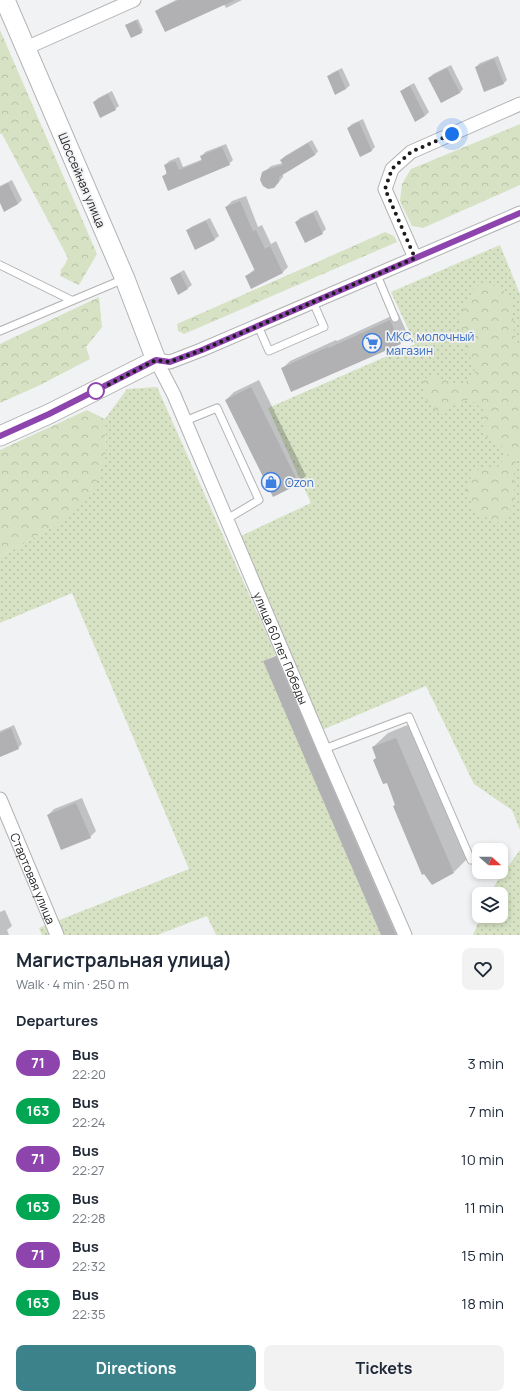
<!DOCTYPE html>
<meta charset="utf-8">
<style>
:root{--surface:#fff;--page:#f2f2f3;--text:#1f2937;--muted:#747a83;--accent:#3b828a}
body{margin:0;font-family:Manrope,sans-serif;background:var(--page);color:var(--text);height:100vh;display:flex;flex-direction:column;font-size:15px;white-space:nowrap}
*{box-sizing:border-box;margin:0}
p{font-size:13px;color:var(--muted)}
.icon{flex:none;width:22px;height:22px;fill:none;stroke:currentColor;stroke-width:2;stroke-linecap:round;stroke-linejoin:round}
.map{position:relative;height:935px;overflow:hidden}
.panel{display:flex;flex-direction:column;background:var(--surface);flex:1}
.panel>*{flex:none}
.badge{padding:0 8px;border-radius:13px;font-size:14px;line-height:26px}
.needle{width:26px;rotate:111deg}
.fabs{position:absolute;left:472px;top:843px;display:grid;gap:8px}
.fabs a{display:grid;place-items:center;width:36px;height:36px;border-radius:8px;background:var(--surface);box-shadow:0 2px 6px #0003;font-size:20px}
.you{position:absolute;width:20px;height:20px;margin:-10px;border:3px solid #fff;border-radius:50%;background:#1a73e8;box-shadow:0 0 0 6px #1a73e833}
.map>.badge{position:absolute;translate:-50% -50%;box-shadow:0 0 0 2px #fff}
h2{padding:0 16px;font-size:15px;line-height:36px}
.round{display:grid;place-items:center;flex:none;width:42px;height:42px;border-radius:8px;background:var(--page)}
.overview{display:flex;align-items:center;justify-content:space-between;height:68px;padding:0 16px}
h1{font-size:19px;font-weight:700;line-height:30px}
.button{display:flex;gap:8px;margin-top:auto;padding:8px 16px}
.button a{flex:1;height:46px;border-radius:8px;background:var(--accent);color:#fff;font-size:16px;font-weight:700;line-height:46px;text-align:center}
.button a+a{background:var(--page);color:var(--text)}
ul{padding:0;list-style:none}
li{display:flex;align-items:center;gap:12px;height:48px;padding:0 16px}
li div{flex:1}
li b{display:block;font-size:15px}
li em{font-style:normal}
li .badge{min-width:44px;font-weight:700;text-align:center}
.map>svg:first-child{display:block}
.grass{fill:url(#grass-dots)}
.forest{fill:url(#forest-crowns)}
.shadow{fill:#0003}
.building{fill:#b1b1b3}
.lines{fill:none;stroke-linecap:round;stroke-linejoin:round}
.lane-casing{stroke:#b2b2b4;stroke-width:9}
.street-casing{stroke:#b2b2b4;stroke-width:15}
.secondary-casing{stroke:#b2b2b4;stroke-width:21}
.lane{stroke:#fff;stroke-width:7}
.street{stroke:#fff;stroke-width:13}
.secondary{stroke:#fff;stroke-width:19}
.line-casing{stroke:#fff;stroke-width:9}
.line{stroke:#8e44ad;stroke-width:6}
.walk{stroke:#1c1c1d;stroke-width:4;stroke-dasharray:0 7.2}
.stop-dot{fill:#fff;stroke:#8e44ad;stroke-width:2}
.labels{text-anchor:middle;dominant-baseline:central;stroke-width:3.5;stroke-linejoin:round;paint-order:stroke}
.street-label{font-size:12px;fill:#1c1c1d;stroke:#f1f2f4}
.shop-label{font-size:12px;fill:#366cbe;stroke:#f1f2f4;text-anchor:start}
</style>
<div class="map">
<svg width="520" height="935" viewBox="0 0 520 935">
<defs>
<pattern id="grass-dots" width="8" height="8" patternUnits="userSpaceOnUse"><rect width="8" height="8" fill="#d6e2c3"/><path d="M2 2h.1M6 6h.1" fill="none" stroke="#b7c1a7" stroke-width="1.8" stroke-linecap="round"/></pattern>
<pattern id="forest-crowns" width="20" height="18" patternUnits="userSpaceOnUse"><rect width="20" height="18" fill="#d6e2c3"/><path d="M2 6a3 3 0 1 1 6 0M12 15a3 3 0 1 1 6 0" fill="none" stroke="#b7c1a7"/></pattern>
</defs>
<rect width="100%" height="100%" fill="#f1f2f4"/>
<path class="grass" d="M 500,245 L 520,294 L 520,830 L 512,810 L 474,784 L 426,686 L 322,730 L 241,536 L 311,503 L 268,408 L 415,344 L 391,292 Z
M 157,387 L 276,655 L 264,661 L 381,935 L 216,935 L 207,916 L 157,935 L 42,935 L 39,928 L 189,869 L 72,593 L 0,623 L 0,557 L 56,525 L 106,456 L 105,419 L 127,389 Z
M 520,850 L 520,935 L 473,935 L 481,916 L 501,916 L 501,894 L 491,894 L 496,883 Z"/>
<path class="forest" d="M 0,30 L 97,254 L 79,285 L 60,276 L 61,269 L 64,266 L 68,258 L 2,134 L 0,134 Z
M 520,124 L 520,185 L 423,228 L 412,226 L 400,201 L 402,184 L 411,169 Z
M 385,232 L 394,236 L 397,242 L 184,334 L 178,331 L 177,324 Z
M 486,282 L 503,290 L 512,300 L 514,333 L 519,346 L 520,455 L 518,456 C 516,461 514,467 514,472 C 513,498 520,503 500,523 L 474,512 L 466,488 L 473,472 L 484,467 L 497,468 L 508,454 L 500,444 L 488,439 L 483,423 L 485,411 L 471,400 L 465,400 L 440,412 C 426,406 424,393 421,380 L 433,376 L 461,385 L 472,378 L 475,372 L 461,329 L 460,315 L 475,287 Z
M 99,297 L 102,327 L 86,347 L 90,359 L 38,386 L 0,403 L 0,344 Z
M 87,410 L 105,419 L 106,456 L 92,493 L 56,525 L 0,557 L 0,450 Z"/>
<path class="shadow" d="M 176,0 L 242,0 L 226,8 L 224,4 L 156,11 L 160,8 Z
M 138,19 L 143,30 L 142,32 L 127,25 Z
M 498,56 L 507,80 L 503,84 L 476,67 L 480,63 Z
M 451,65 L 463,89 L 460,93 L 429,78 L 433,74 Z
M 342,68 L 350,85 L 346,89 L 328,77 L 332,73 Z
M 414,83 L 429,112 L 425,116 L 401,92 L 405,88 Z
M 112,91 L 119,106 L 115,109 L 94,102 L 98,98 Z
M 363,119 L 375,147 L 371,151 L 348,128 L 352,124 Z
M 312,140 L 318,151 L 315,155 L 283,174 L 283,177 L 278,183 L 263,173 L 271,166 L 283,163 L 281,160 L 285,156 Z
M 226,144 L 233,160 L 229,164 L 164,176 L 167,172 L 165,165 L 169,161 L 179,157 L 183,167 L 203,159 L 202,156 L 205,152 Z
M 12,180 L 22,200 L 18,204 L 5,210 L 0,201 L 0,186 Z
M 246,196 L 258,227 L 262,225 L 271,244 L 276,241 L 288,267 L 283,272 L 246,276 L 255,269 L 226,207 L 232,201 Z
M 317,210 L 326,229 L 322,233 L 296,222 L 300,218 Z
M 210,218 L 219,236 L 215,239 L 195,248 L 187,231 L 191,227 Z
M 184,270 L 192,285 L 188,288 L 178,293 L 171,278 L 175,275 Z
M 398,313 L 408,335 L 400,343 L 282,369 L 290,361 L 336,340 L 337,341 Z
M 259,380 L 306,476 L 298,483 L 226,400 L 234,392 Z
M 278,655 L 398,935 L 382,935 L 265,661 Z
M 410,724 L 468,858 L 454,872 L 396,805 L 373,747 L 388,733 Z
M 14,725 L 22,744 L 18,748 L 0,752 L 0,731 Z
M 82,798 L 96,831 L 90,837 L 48,815 L 54,809 Z
M 5,910 L 12,926 L 7,930 L 9,935 L 0,935 L 0,912 Z"/>
<path class="building" d="M 179,0 L 235,0 L 165,32 L 155,11 Z
M 136,20 L 142,33 L 131,38 L 125,25 Z
M 494,59 L 504,84 L 484,92 L 475,67 Z
M 447,68 L 460,93 L 441,103 L 428,78 Z
M 338,71 L 346,89 L 335,95 L 327,76 Z
M 410,86 L 425,116 L 415,122 L 400,91 Z
M 108,94 L 116,110 L 100,118 L 93,102 Z
M 359,122 L 372,151 L 360,157 L 347,128 Z
M 308,143 L 315,155 L 279,177 L 279,182 L 274,188 L 268,189 L 263,186 L 260,180 L 262,172 L 266,170 L 283,165 L 280,160 Z
M 222,147 L 230,165 L 168,191 L 162,176 L 167,174 L 164,165 L 175,161 L 179,170 L 202,161 L 200,156 Z
M 8,183 L 18,204 L 4,212 L 0,203 L 0,187 Z
M 240,201 L 253,231 L 256,230 L 265,249 L 270,246 L 283,273 L 251,289 L 245,276 L 255,271 L 225,207 Z
M 313,213 L 323,234 L 305,243 L 295,222 Z
M 206,221 L 215,240 L 195,250 L 186,230 Z
M 180,273 L 188,289 L 178,295 L 170,278 Z
M 390,320 L 401,344 L 291,392 L 281,368 L 328,347 L 329,348 Z
M 251,387 L 299,484 L 273,497 L 225,400 Z
M 276,656 L 317,752 L 396,935 L 381,935 L 263,661 Z
M 11,728 L 19,749 L 0,757 L 0,733 Z
M 396,738 L 454,873 L 432,885 L 424,874 L 422,875 L 393,806 L 395,805 L 387,783 L 383,784 L 373,760 L 376,758 L 372,747 Z
M 76,803 L 91,838 L 61,850 L 47,815 Z"/>
<g class="lines">
<g class="lane-casing">
<path id="lane" d="M 0,265 L 71,300
M 377,275 L 395,318
M 258,326 L 269,351 L 324,327 L 313,302
M 0,331 L 124,279
M 185,421 L 217,408 L 259,500 L 227,519
M 324,749 L 409,717 L 471,860"/>
</g>
<g class="street-casing">
<g id="street">
<path d="M 26,48 L 134,0"/>
<path d="M 415,258 L 385,189 L 392,169 L 411,152 L 520,104"/>
<path id="s1" d="M 156,360 L 174,395 L 324,749 L 405,935"/>
<path d="M 156,360 L 170,362 L 201,350 L 520,213"/>
<path id="s2" d="M 0,799 L 57,935"/>
</g>
</g>
<g class="secondary-casing">
<path id="secondary" d="M 0,436 L 49,414 L 156,360 L 125,279 L 5,0"/>
</g>
<use href="#lane" class="lane"/>
<use href="#street" class="street"/>
<use href="#secondary" class="secondary"/>
</g>
<g class="lines">
<g class="line-casing">
<path id="line" d="M 0,436 L 49,414 L 156,360 L 170,362 L 202,350 L 520,213"/>
</g>
<use href="#line" class="line"/>
<path class="walk" d="M 96,391 L 156,360 L 170,362 L 202,350 L 415,258 L 385,189 L 392,169 L 411,152 L 452,134"/>
</g>
<defs>
<g id="supermarket-ring" transform="scale(1)"><circle r="9.5" fill="#f1f2f4" stroke="#3f7fe0" stroke-width="1.5"/><path d="M-6-5.5h2.5l.6 2H6L4.5 2H-2.5L-4.4-4H-6ZM-1.5 3.2a1.3 1.3 0 1 0 .1 0ZM3 3.2a1.3 1.3 0 1 0 .1 0Z" fill="#3f7fe0"/></g>
<g id="shop-ring" transform="scale(1)"><circle r="9.5" fill="#f1f2f4" stroke="#3f7fe0" stroke-width="1.5"/><path d="M-5-2.5h2.3a2.7 3.5 0 0 1 5.4 0H5L5.5 6h-11ZM-1.5-2.5h3a1.5 2.3 0 0 0-3 0Z" fill="#3f7fe0"/></g>
</defs>
<g fill-rule="evenodd">
<use href="#supermarket-ring" x="372" y="343"/>
<use href="#shop-ring" x="271" y="482"/>
</g>
<circle class="stop-dot" cx="96" cy="391" r="8"/>
<g class="labels">
<g class="street-label">
<text transform="translate(82 180) rotate(67)">Шоссейная улица</text>
<text stroke="none"><textPath href="#s1" startOffset="314">улица 60 лет Победы</textPath></text>
<text stroke="none"><textPath href="#s2" startOffset="86">Стартовая улица</textPath></text>
</g>
<g class="shop-label">
<text x="386" y="336">МКС, молочный<tspan x="386" dy="14">магазин</tspan></text>
<text x="285" y="482">Ozon</text>
</g>
</g>
</svg>
<div class="fabs">
<a><svg class="needle" viewBox="-14 -14 28 28"><path d="M0-13l5 13h-10z" fill="#e53935"/><path d="M0 13l5-13h-10z" fill="#747a83"/></svg></a>
<a><svg class="icon" aria-label="layers" viewBox="0 0 24 24"><path d="M12 4l9 5-9 5-9-5zM3 14l9 5 9-5"/></svg></a>
</div>
<div class="you" style="left:452px;top:134px"></div>
</div>
<section class="panel">
<div class="overview"><div><h1>Магистральная улица)</h1><p>Walk · 4 min · 250 m</p></div><a class="round"><svg class="icon" aria-label="heart" viewBox="0 0 24 24"><path d="M12 20l-8-8c-3-5 5-10 8-4 3-6 11-1 8 4z"/></svg></a></div>
<h2>Departures</h2>
<ul>
<li><span class="badge" style="background:#8e44ad;color:#fff">71</span><div><b>Bus</b><p>22:20</p></div><em>3 min</em></li>
<li><span class="badge" style="background:#00a651;color:#fff">163</span><div><b>Bus</b><p>22:24</p></div><em>7 min</em></li>
<li><span class="badge" style="background:#8e44ad;color:#fff">71</span><div><b>Bus</b><p>22:27</p></div><em>10 min</em></li>
<li><span class="badge" style="background:#00a651;color:#fff">163</span><div><b>Bus</b><p>22:28</p></div><em>11 min</em></li>
<li><span class="badge" style="background:#8e44ad;color:#fff">71</span><div><b>Bus</b><p>22:32</p></div><em>15 min</em></li>
<li><span class="badge" style="background:#00a651;color:#fff">163</span><div><b>Bus</b><p>22:35</p></div><em>18 min</em></li>
</ul>
<div class="button"><a>Directions</a><a>Tickets</a></div>
</section>
